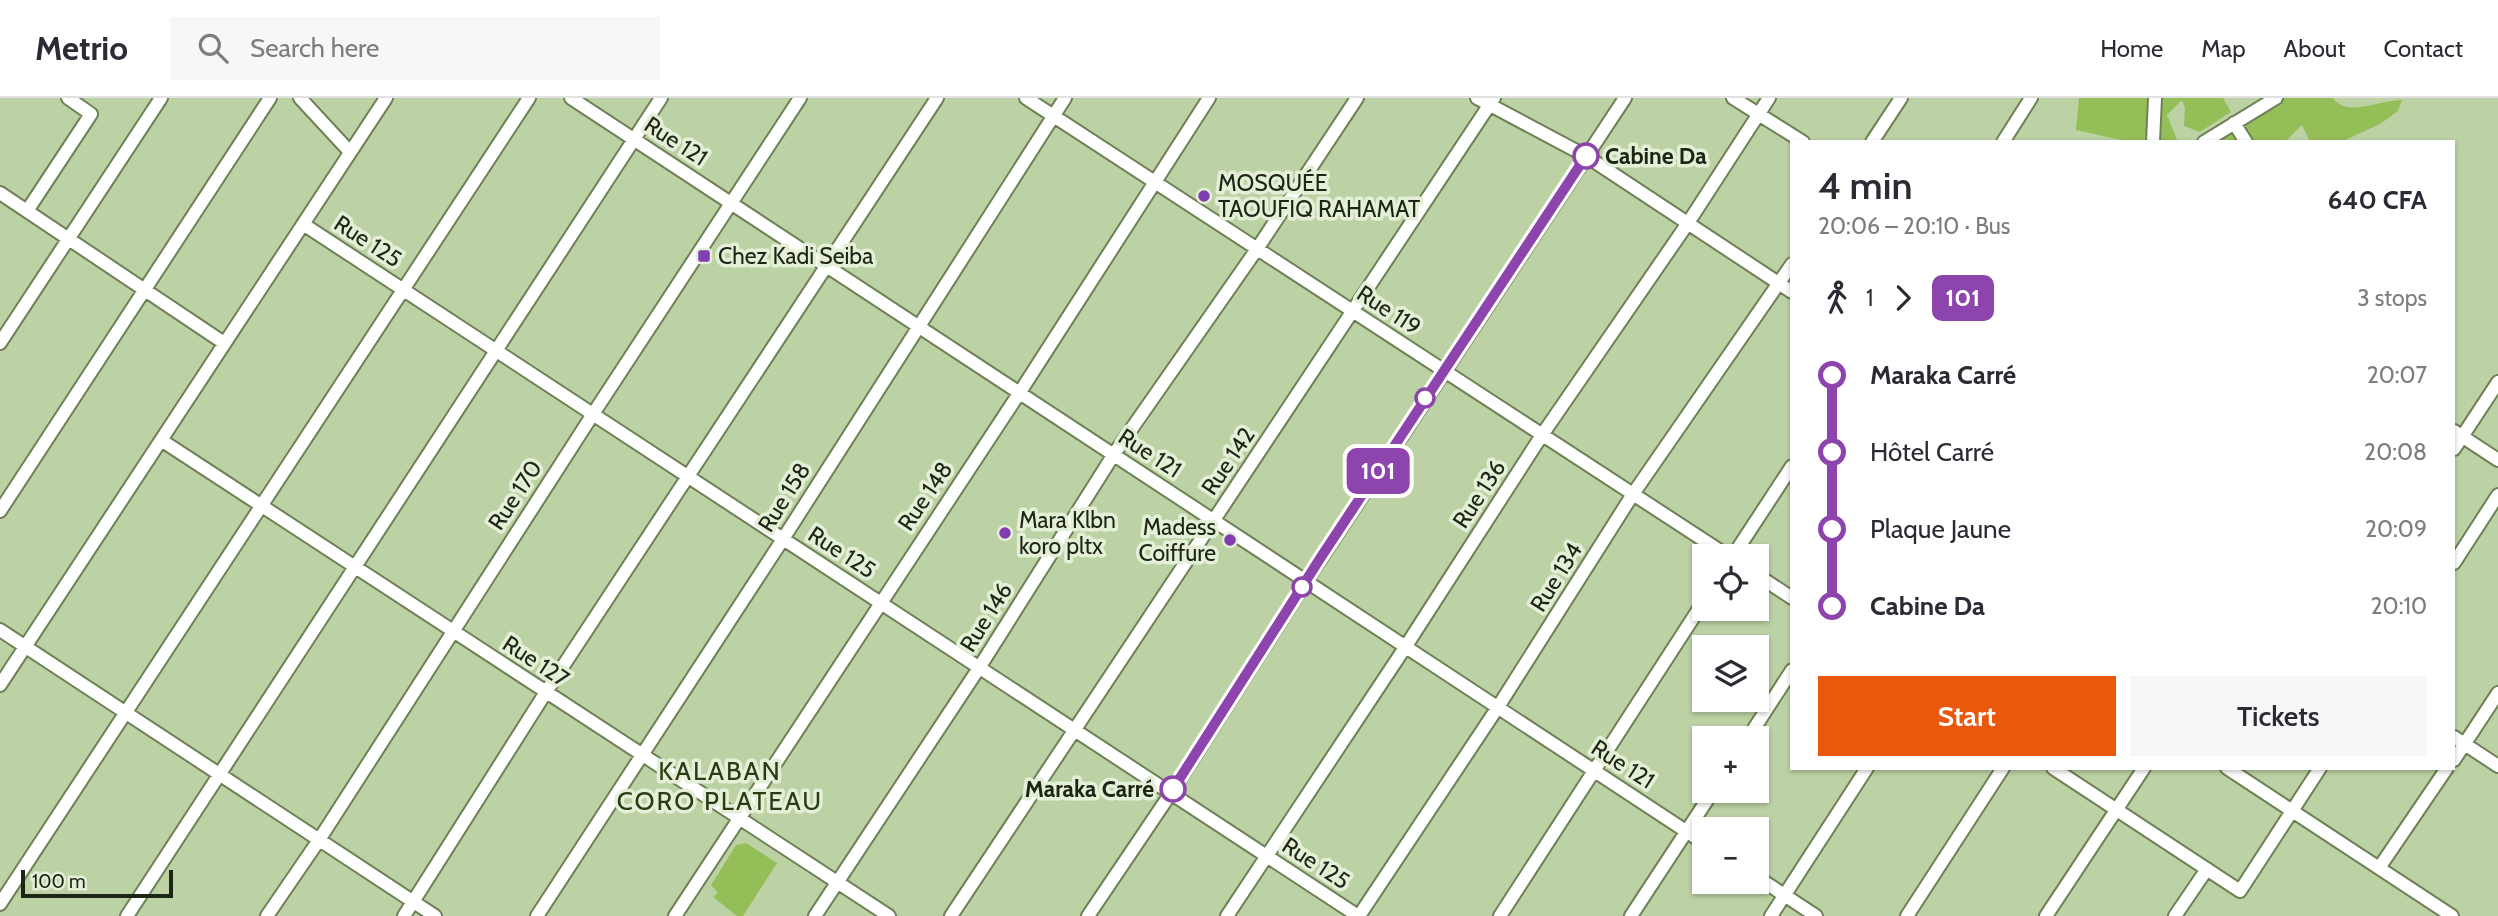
<!DOCTYPE html>
<meta charset="utf-8">
<style>
:root{--surface:#fff;--page:#f7f7f7;--text:#2b2b33;--muted:#7c7c81;--line:#e1e1e2;--accent:#ea580c}
body{margin:0;font-family:Cabin,sans-serif;background:var(--page);color:var(--text);height:100vh;display:flex;flex-direction:column;font-size:26px;white-space:nowrap}
*{box-sizing:border-box;margin:0}
p{font-size:23px;color:var(--muted)}
.icon{flex:none;width:38px;height:38px;fill:none;stroke:currentColor;stroke-width:2;stroke-linecap:round;stroke-linejoin:round}
.map{position:relative;flex:1;overflow:hidden}
.panel{position:absolute;left:1790px;top:42px;width:665px;height:630px;display:flex;flex-direction:column;background:var(--surface);border-radius:0px;box-shadow:0 2px 5px #0004}
.panel>*{flex:none}
.badge{padding:0 14px;border-radius:10px;font-size:24px;line-height:46px}
.buttons{position:absolute;left:1692px;top:446px;display:grid;gap:14px}
.buttons a{display:grid;place-items:center;width:77px;height:77px;border-radius:0px;background:var(--surface);box-shadow:0 2px 5px #0004;font-size:35px}
.scale{position:absolute;left:21px;bottom:18px;width:152px;box-sizing:border-box;padding-left:7px;border:4px solid #1d2514;border-top:0;font-size:19px;line-height:24px;white-space:nowrap;color:#1d2514;-webkit-text-stroke:5px #e4efd7;paint-order:stroke}
.map>.badge{position:absolute;translate:-50% -50%;box-shadow:0 0 0 4px #fff}
.legs{display:flex;align-items:center;gap:10px;height:77px;padding:0 28px;font-size:23px}
.legs p{margin-inline-start:auto}
.overview{display:flex;align-items:center;justify-content:space-between;height:119px;padding:0 28px}
h1{font-size:38px;font-weight:600;line-height:52px}
.button{display:flex;gap:14px;margin-top:auto;padding:14px 28px}
.button a{flex:1;height:80px;border-radius:0px;background:var(--accent);color:#fff;font-size:28px;font-weight:600;line-height:80px;text-align:center}
.button a+a{background:var(--page);color:var(--text)}
ul{padding:0 28px;list-style:none}
li{display:flex;align-items:center;gap:24px;height:77px;font-size:26px}
li i{display:grid;place-items:center;width:10px;height:100%;margin:0 9px;background:currentColor}
li i::after{content:'';width:18px;height:18px;margin:-9px;border:5px solid;border-radius:50%;background:var(--surface)}
li p{margin-inline-start:auto}
li:first-child i{background:linear-gradient(#0000 50%,currentColor 0)}
li:last-child i{background:linear-gradient(currentColor 50%,#0000 0)}
header{display:flex;align-items:center;gap:42px;box-sizing:border-box;height:98px;padding:0 35px;background:var(--surface);border-bottom:2px solid var(--line)}
header strong{font-size:33px}
nav{display:flex;gap:38px;margin-inline-start:auto;font-size:24px}
.search{width:490px;height:63px;background:var(--page);display:flex;align-items:center;gap:18px;box-sizing:border-box;padding:0 24px;border-radius:0px;color:var(--muted);font-size:26px}
.map>svg:first-child{display:block}
.green{fill:#94bf58}
.lines{fill:none;stroke-linecap:round;stroke-linejoin:round}
.minor-casing{stroke:#6e8156;stroke-width:16}
.minor{stroke:#fff;stroke-width:12}
.line-1-casing{stroke:#fff;stroke-width:16}
.line-1{stroke:#8e44ad;stroke-width:10}
.stop-1-dot{fill:#fff;stroke:#8e44ad;stroke-width:3.5}
.poi-dot{fill:#813eb1;stroke:#e4efd7;stroke-width:2.5}
.labels{text-anchor:middle;dominant-baseline:central;stroke-width:7;stroke-linejoin:round;paint-order:stroke}
.street-label{font-size:23px;fill:#1d2514;stroke:#e4efd7}
.stop-label{font-size:23px;font-weight:bold;fill:#1d2514;stroke:#e4efd7;text-anchor:start}
.poi-label{font-size:23px;fill:#1d2514;stroke:#e4efd7;text-anchor:start}
.quarter-label{font-size:26px;letter-spacing:2px;fill:#2b3c13;stroke:#e4efd7}
</style>
<header>
<strong>Metrio</strong>
<div class="search"><svg class="icon" aria-label="search" viewBox="0 0 24 24"><circle cx="10" cy="10" r="6"/><path d="M15 15l6 6"/></svg>Search here</div>
<nav><a>Home</a><a>Map</a><a>About</a><a>Contact</a></nav>
</header>
<div class="map">
<svg width="2498" height="818" viewBox="0 0 2498 818">
<rect width="100%" height="100%" fill="#bdd2a4"/>
<path class="green" d="M 2079,0 L 2223,0 L 2231,14 L 2200,34 L 2184,28 L 2185,10 L 2182,2 L 2167,17 L 2178,44 L 2130,44 L 2076,32 Z
M 2282,0 L 2333,0 C 2347,20 2379,2 2402,2 L 2398,13 L 2380,26 L 2341,44 L 2310,44 L 2302,27 L 2285,44 L 2217,44 L 2257,21 Z
M 746,745 L 777,765 L 743,818 L 737,818 L 713,799 L 718,795 L 711,787 L 736,747 Z"/>
<g class="lines">
<g class="minor-casing">
<path id="minor" d="M 300,0 L 350,54
M 571,0 L 1704,745
M 1026,0 L 1728,458
M 1477,0 L 1586,58 L 1792,194
M 1733,0 L 1803,44
M 2234,25 L 2246,44
M 1872,44 L 1901,0
M 2003,44 L 2031,0
M 2153,44 L 2155,0
M 2204,44 L 2276,0
M 0,95 L 224,245
M 27,113 L 91,16 L 68,0
M 303,126 L 1358,818
M 0,245 L 161,0
M 2454,333 L 2498,362
M 161,342 L 889,818
M 2454,351 L 2498,284
M 0,413 L 270,0
M 1733,458 L 1792,368
M 2454,465 L 2498,397
M 1757,477 L 1792,500
M 0,532 L 435,818
M 0,587 L 386,0
M 2454,639 L 2498,668
M 1748,640 L 1792,572
M 2454,662 L 2498,595
M 2053,670 L 2240,793 L 2320,670
M 2227,670 L 2452,818
M 2379,770 L 2447,670
M 1757,779 L 1816,818
M 0,806 L 529,0
M 127,818 L 661,0
M 267,818 L 319,742 L 593,316 L 800,0
M 404,818 L 546,594 L 937,0
M 537,818 L 783,441 L 1065,0
M 675,818 L 1020,294 L 1209,0
M 815,818 L 979,570 L 1114,356 L 1257,151 L 1357,0
M 951,818 L 1494,0
M 1088,818 L 1171,695 L 1306,483 L 1625,0
M 1227,818 L 1406,548 L 1542,337 L 1688,125 L 1769,0
M 1359,818 L 1498,609 L 1633,396 L 1792,166
M 1500,818 L 1704,503
M 1631,818 L 1713,693
M 1771,818 L 1867,670
M 1907,818 L 2003,670
M 2046,818 L 2144,670
M 2175,818 L 2207,771"/>
</g>
<use href="#minor" class="minor"/>
</g>
<g class="lines">
<g class="line-1-casing">
<path id="line-1" d="M 1173,691 L 1321,459 L 1586,58"/>
</g>
<use href="#line-1" class="line-1"/>
</g>
<g class="stop-1-dot">
<circle cx="1586" cy="58" r="12"/>
<circle cx="1425" cy="300" r="9"/>
<circle cx="1302" cy="489" r="9"/>
<circle cx="1173" cy="691" r="12"/>
</g>
<g class="poi-dot">
<circle cx="1204" cy="98" r="7"/>
<rect x="697" y="151" width="14" height="14" rx="3.5"/>
<circle cx="1005" cy="435" r="7"/>
<circle cx="1230" cy="442" r="7"/>
</g>
<g class="labels">
<g class="street-label">
<text transform="translate(676 43) rotate(33)">Rue 121</text>
<text transform="translate(368 143) rotate(33)">Rue 125</text>
<text transform="translate(1389 212) rotate(33)">Rue 119</text>
<text transform="translate(1150 355) rotate(33)">Rue 121</text>
<text transform="translate(1228 363) rotate(-56)">Rue 142</text>
<text transform="translate(1479 396) rotate(-57)">Rue 136</text>
<text transform="translate(515 397) rotate(-57)">Rue 170</text>
<text transform="translate(925 398) rotate(-56)">Rue 148</text>
<text transform="translate(784 399) rotate(-58)">Rue 158</text>
<text transform="translate(842 454) rotate(33)">Rue 125</text>
<text transform="translate(1556 479) rotate(-58)">Rue 134</text>
<text transform="translate(986 519) rotate(-58)">Rue 146</text>
<text transform="translate(536 563) rotate(33)">Rue 127</text>
<text transform="translate(1623 666) rotate(33)">Rue 121</text>
<text transform="translate(1316 765) rotate(33)">Rue 125</text>
</g>
<g class="stop-label">
<text x="1605" y="58">Cabine Da</text>
<text x="1154" y="691" text-anchor="end">Maraka Carré</text>
</g>
<g class="poi-label">
<text x="1218" y="85">MOSQUÉE<tspan x="1218" dy="26">TAOUFIQ RAHAMAT</tspan></text>
<text x="718" y="158">Chez Kadi Seiba</text>
<text x="1019" y="422">Mara Klbn<tspan x="1019" dy="26">koro pltx</tspan></text>
<text x="1216" y="429" text-anchor="end">Madess<tspan x="1216" dy="26">Coiffure</tspan></text>
</g>
<g class="quarter-label">
<text x="720" y="673">KALABAN<tspan x="720" dy="30">CORO PLATEAU</tspan></text>
</g>
</g>
</svg>
<div class="buttons">
<a><svg class="icon" aria-label="locate" viewBox="0 0 24 24"><circle cx="12" cy="12" r="6"/><path d="M12 2v4M12 18v4M2 12h4M18 12h4"/></svg></a>
<a><svg class="icon" aria-label="layers" viewBox="0 0 24 24"><path d="M12 4l9 5-9 5-9-5zM3 14l9 5 9-5"/></svg></a>
<a>+</a>
<a>−</a>
</div>
<div class="scale">100 m</div>
<b class="badge" style="left:1378px;top:373px;background:#8e44ad;color:#fff">101</b>
<section class="panel">
<div class="overview"><div><h1>4 min</h1><p>20:06 – 20:10 · Bus</p></div><b>640 CFA</b></div>
<div class="legs"><svg class="icon" aria-label="walk" viewBox="0 0 24 24"><circle cx="13" cy="4" r="2"/><path d="M13 8l-2 6 4 7M11 14l-3 7M7 12l3-4h3l4 4"/></svg>1<svg class="icon" aria-label="forward" viewBox="0 0 24 24"><path d="M9 5l7 7-7 7"/></svg><b class="badge" style="background:#8e44ad;color:#fff">101</b><p>3 stops</p></div>
<ul>
<li><i style="color:#8e44ad"></i><b>Maraka Carré</b><p>20:07</p></li>
<li><i style="color:#8e44ad"></i><span>Hôtel Carré</span><p>20:08</p></li>
<li><i style="color:#8e44ad"></i><span>Plaque Jaune</span><p>20:09</p></li>
<li><i style="color:#8e44ad"></i><b>Cabine Da</b><p>20:10</p></li>
</ul>
<div class="button"><a>Start</a><a>Tickets</a></div>
</section>
</div>
